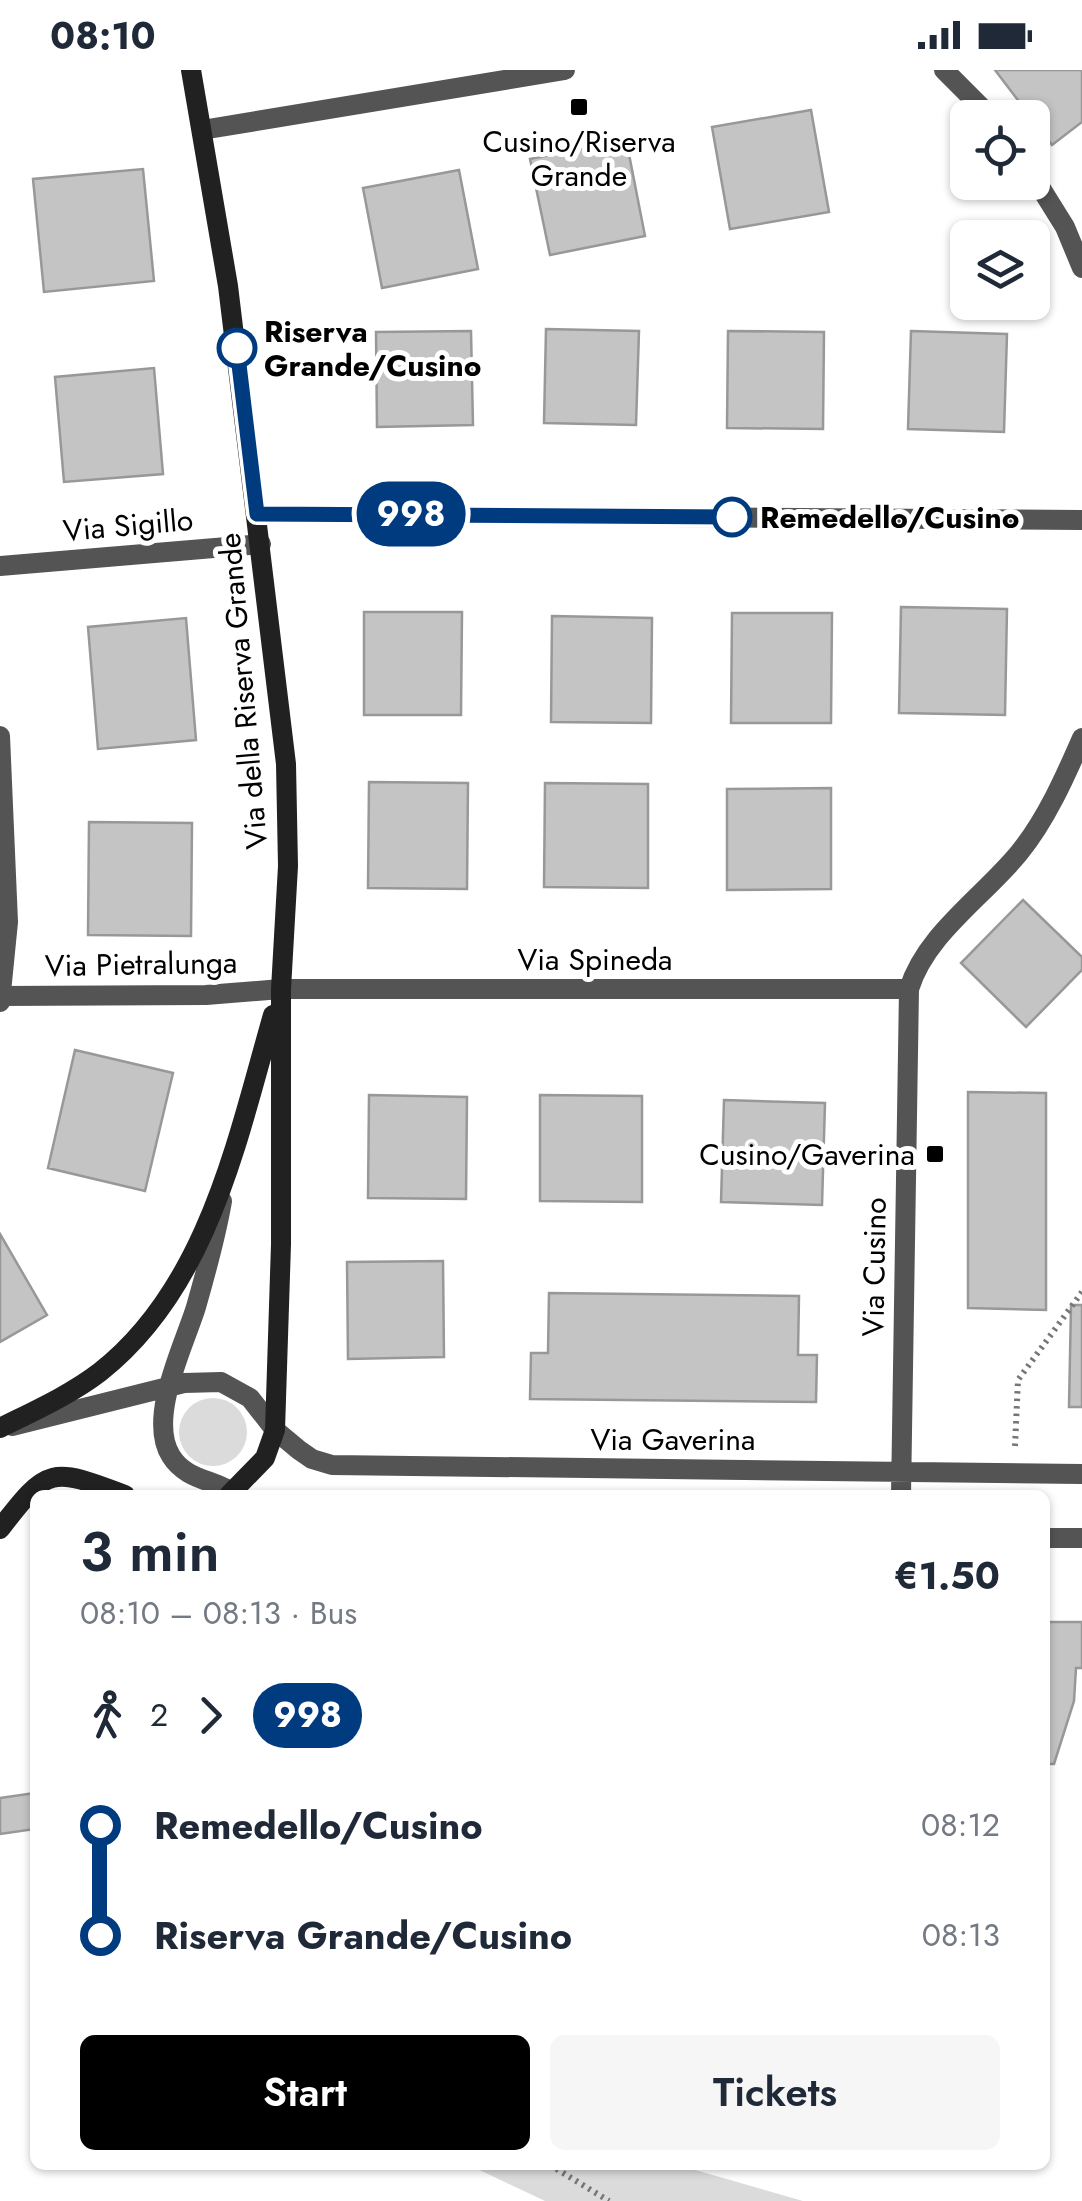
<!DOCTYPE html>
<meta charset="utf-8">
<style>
:root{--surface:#fff;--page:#f6f6f7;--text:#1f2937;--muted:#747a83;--accent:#000}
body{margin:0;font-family:Jost,sans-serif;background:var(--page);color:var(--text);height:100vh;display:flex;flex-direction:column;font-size:38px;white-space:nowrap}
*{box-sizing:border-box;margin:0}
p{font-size:32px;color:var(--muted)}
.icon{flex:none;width:55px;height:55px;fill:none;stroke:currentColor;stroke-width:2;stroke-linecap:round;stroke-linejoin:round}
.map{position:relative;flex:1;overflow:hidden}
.side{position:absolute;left:30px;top:1420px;width:1020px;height:680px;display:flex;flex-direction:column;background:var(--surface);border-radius:15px;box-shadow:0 2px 8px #0004}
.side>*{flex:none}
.badge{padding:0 20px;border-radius:32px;font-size:35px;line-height:65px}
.fabs{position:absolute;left:950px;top:30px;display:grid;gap:20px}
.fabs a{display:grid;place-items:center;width:100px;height:100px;border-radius:15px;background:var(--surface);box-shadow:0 2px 8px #0004;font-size:50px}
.map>.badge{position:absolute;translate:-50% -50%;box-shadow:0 0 0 5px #fff}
.legs{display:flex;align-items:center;gap:15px;height:110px;padding:0 50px;font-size:32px}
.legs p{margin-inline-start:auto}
.summary{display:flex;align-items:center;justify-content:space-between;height:170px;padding:0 50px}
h1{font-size:55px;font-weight:600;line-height:75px}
.button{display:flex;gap:20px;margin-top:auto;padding:20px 50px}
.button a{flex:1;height:115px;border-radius:15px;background:var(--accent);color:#fff;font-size:40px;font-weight:600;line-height:115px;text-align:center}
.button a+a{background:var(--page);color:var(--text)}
ul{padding:0 50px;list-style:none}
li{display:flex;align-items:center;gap:35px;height:110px;font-size:38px}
li i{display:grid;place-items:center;width:15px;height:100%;margin:0 12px;background:currentColor}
li i::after{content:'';width:25px;height:25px;margin:-12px;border:8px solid;border-radius:50%;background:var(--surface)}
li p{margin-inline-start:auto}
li:first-child i{background:linear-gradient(#0000 50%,currentColor 0)}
li:last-child i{background:linear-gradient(currentColor 50%,#0000 0)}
.status{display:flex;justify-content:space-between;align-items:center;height:70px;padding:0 50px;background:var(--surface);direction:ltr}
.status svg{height:28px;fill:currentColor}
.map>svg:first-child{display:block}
.green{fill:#dbdbdb}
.building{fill:#c4c4c4;stroke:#989898;stroke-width:2.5}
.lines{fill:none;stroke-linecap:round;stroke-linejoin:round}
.path{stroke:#767676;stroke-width:6;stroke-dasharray:2.5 5;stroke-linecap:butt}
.street{stroke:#545454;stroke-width:20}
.secondary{stroke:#212121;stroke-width:20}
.line-1-casing{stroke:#fff;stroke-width:22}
.line-1{stroke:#003b80;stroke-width:15}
.poi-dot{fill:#000;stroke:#fff;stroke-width:4}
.stop-1-dot{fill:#fff;stroke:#003b80;stroke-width:5}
.labels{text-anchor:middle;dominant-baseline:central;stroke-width:10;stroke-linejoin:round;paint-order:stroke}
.poi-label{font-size:30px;fill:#000;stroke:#fff}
.stop-label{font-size:30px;font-weight:bold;fill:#000;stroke:#fff;text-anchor:start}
.street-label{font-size:30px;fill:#000;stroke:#fff}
</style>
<div class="status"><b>08:10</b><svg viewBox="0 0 49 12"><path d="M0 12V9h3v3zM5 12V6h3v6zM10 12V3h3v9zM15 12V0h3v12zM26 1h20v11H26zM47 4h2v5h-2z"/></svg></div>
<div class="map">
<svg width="1082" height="2131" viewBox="0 0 1082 2131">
<rect width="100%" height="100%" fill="#fff"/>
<path class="green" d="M179 1362a34 34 0 1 1 68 0a34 34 0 1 1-68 0Z
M 469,2095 L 678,2095 L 803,2131 L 545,2131 Z"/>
<path class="building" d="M 995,0 L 1082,0 L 1082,52 L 1052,75 Z
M 811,40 L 829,142 L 730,159 L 712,57 Z
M 626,69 L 645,166 L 550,185 L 530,89 Z
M 143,99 L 154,211 L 44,222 L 33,109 Z
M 459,100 L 478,199 L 382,218 L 363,118 Z
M 546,259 L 639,261 L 636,355 L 544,353 Z
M 471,261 L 473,355 L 377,357 L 376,262 Z
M 728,261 L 824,262 L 823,359 L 727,358 Z
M 911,261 L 1007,264 L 1004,362 L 908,359 Z
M 154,298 L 163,404 L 64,412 L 55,307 Z
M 901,537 L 1007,539 L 1005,645 L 899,643 Z
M 364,542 L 462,542 L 461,645 L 364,645 Z
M 732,543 L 832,543 L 831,653 L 731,653 Z
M 552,546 L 652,548 L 651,653 L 551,652 Z
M 186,548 L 196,670 L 98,679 L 88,557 Z
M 369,712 L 468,713 L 467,819 L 368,818 Z
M 545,713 L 648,714 L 648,818 L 544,817 Z
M 831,718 L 831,819 L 727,820 L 727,719 Z
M 89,752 L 192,753 L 191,866 L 88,865 Z
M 1023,830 L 1082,887 L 1082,900 L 1026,957 L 961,893 Z
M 75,980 L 173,1003 L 145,1121 L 48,1098 Z
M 968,1022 L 1046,1023 L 1046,1240 L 968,1238 Z
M 369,1025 L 467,1027 L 466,1129 L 368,1128 Z
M 540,1025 L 642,1026 L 642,1132 L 540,1131 Z
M 724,1030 L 825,1033 L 822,1135 L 721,1132 Z
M 0,1164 L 47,1245 L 0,1272 Z
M 443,1191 L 444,1287 L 348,1289 L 347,1192 Z
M 549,1223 L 799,1226 L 798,1285 L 817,1285 L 816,1332 L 530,1329 L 531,1283 L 548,1283 Z
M 1071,1235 L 1082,1235 L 1082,1337 L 1069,1337 Z
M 1045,1552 L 1082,1552 L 1082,1598 L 1076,1598 L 1074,1631 L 1054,1694 L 1045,1694 Z
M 35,1723 L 35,1759 L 0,1764 L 0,1728 Z"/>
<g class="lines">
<path class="path" d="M 1015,1376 L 1018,1310 L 1082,1222
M 550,2095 L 609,2131"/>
<path class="street" d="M 944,0 L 992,48
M 202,60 L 565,0
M 1032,104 L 1065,157 L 1082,198
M 257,444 L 1082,450
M 0,496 L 261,474
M 0,666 L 8,852 L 0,932
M 0,926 L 206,925 L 281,919 L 909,919
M 222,1131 C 216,1166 206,1202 196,1237 C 184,1276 147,1348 171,1386 C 187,1412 217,1409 236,1425
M 12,1356 L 184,1313 L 221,1312 L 250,1328 L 275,1360 L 299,1380 L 312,1389 L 332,1395 L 1082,1404
M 901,1425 L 909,919 C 926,864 983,827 1019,783 C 1046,750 1065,707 1082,668
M 1045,1468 L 1082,1468"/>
<path class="secondary" d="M 191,0 L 228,216 L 286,694 L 288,796 L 281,919 L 281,1174 L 275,1360 L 265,1388 L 229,1425
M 0,1358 C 34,1341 70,1325 100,1302 C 208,1217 237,1070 273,945
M 0,1459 C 48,1396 51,1397 125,1425"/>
</g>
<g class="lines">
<g class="line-1-casing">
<path id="line-1" d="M 237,278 L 257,444 L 732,447"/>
</g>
<use href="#line-1" class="line-1"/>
</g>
<g class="poi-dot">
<rect x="569" y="27" width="20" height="20" rx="5"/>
<rect x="925" y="1074" width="20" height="20" rx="5"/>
</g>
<g class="stop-1-dot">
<circle cx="237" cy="278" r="18"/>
<circle cx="732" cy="447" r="18"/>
</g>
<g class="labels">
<g class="poi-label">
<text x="579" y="71">Cusino/Riserva<tspan x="579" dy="34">Grande</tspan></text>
<text x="915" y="1084" text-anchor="end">Cusino/Gaverina</text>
</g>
<g class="stop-label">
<text x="264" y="261">Riserva<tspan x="264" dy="34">Grande/Cusino</tspan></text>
<text x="760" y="447">Remedello/Cusino</text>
</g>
<g class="street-label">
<text transform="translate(128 455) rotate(-5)">Via Sigillo</text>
<text transform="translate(243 621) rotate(-95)">Via della Riserva Grande</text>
<text x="595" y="889">Via Spineda</text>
<text transform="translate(141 894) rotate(-1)">Via Pietralunga</text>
<text transform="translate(874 1197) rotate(-89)">Via Cusino</text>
<text x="673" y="1369">Via Gaverina</text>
</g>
</g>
</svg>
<div class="fabs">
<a><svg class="icon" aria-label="locate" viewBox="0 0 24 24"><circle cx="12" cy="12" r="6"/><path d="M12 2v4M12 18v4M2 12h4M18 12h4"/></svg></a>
<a><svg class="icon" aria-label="layers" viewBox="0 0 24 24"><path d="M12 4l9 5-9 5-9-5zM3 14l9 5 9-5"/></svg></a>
</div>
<b class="badge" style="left:411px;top:444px;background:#003b80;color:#fff">998</b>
<section class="side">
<div class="summary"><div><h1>3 min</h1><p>08:10 – 08:13 · Bus</p></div><b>€1.50</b></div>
<div class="legs"><svg class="icon" aria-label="walk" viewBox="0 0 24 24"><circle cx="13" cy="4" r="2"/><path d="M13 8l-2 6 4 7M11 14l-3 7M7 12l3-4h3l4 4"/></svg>2<svg class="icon" aria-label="forward" viewBox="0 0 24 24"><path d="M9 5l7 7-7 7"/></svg><b class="badge" style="background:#003b80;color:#fff">998</b></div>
<ul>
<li><i style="color:#003b80"></i><b>Remedello/Cusino</b><p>08:12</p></li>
<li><i style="color:#003b80"></i><b>Riserva Grande/Cusino</b><p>08:13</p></li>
</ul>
<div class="button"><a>Start</a><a>Tickets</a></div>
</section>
</div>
